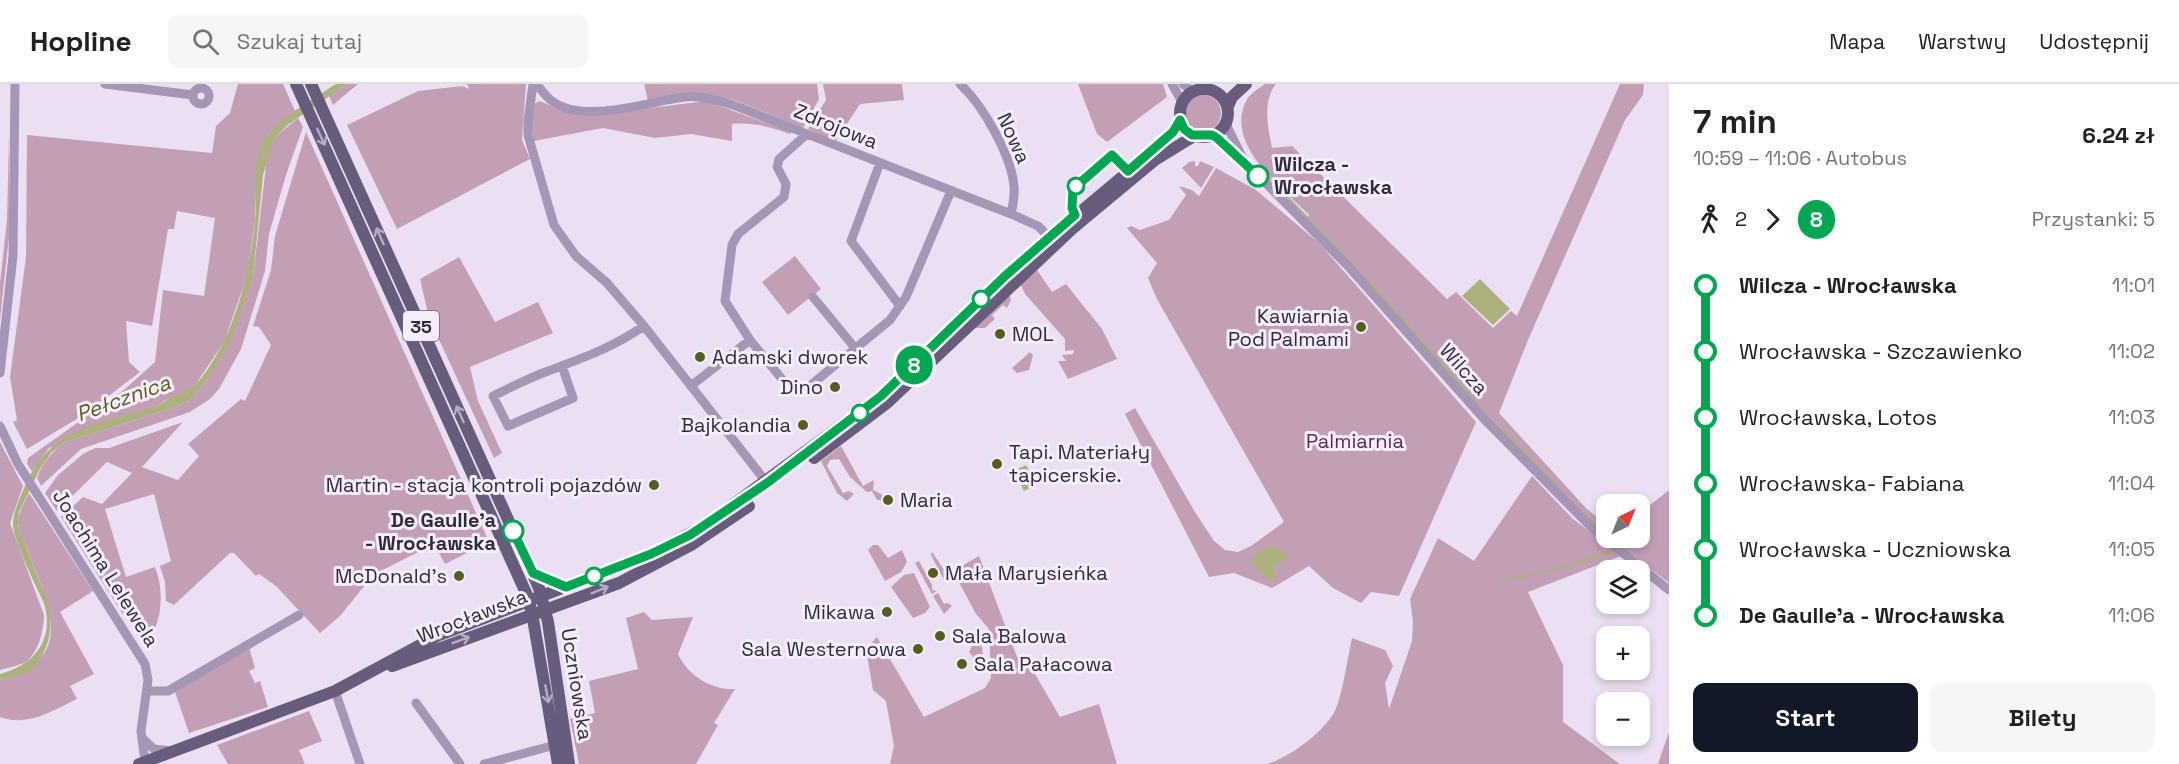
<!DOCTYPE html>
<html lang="pl">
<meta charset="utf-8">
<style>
:root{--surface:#fff;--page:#f6f6f6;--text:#202124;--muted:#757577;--line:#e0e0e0;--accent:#111827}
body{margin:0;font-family:"Space Grotesk",sans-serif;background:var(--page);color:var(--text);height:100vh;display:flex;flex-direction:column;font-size:22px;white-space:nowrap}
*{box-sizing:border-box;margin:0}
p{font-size:20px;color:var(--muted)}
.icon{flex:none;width:33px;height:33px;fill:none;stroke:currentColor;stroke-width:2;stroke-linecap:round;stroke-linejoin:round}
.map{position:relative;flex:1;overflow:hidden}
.details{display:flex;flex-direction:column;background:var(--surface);width:510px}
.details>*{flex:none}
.badge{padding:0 12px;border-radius:20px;font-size:21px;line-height:39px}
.needle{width:39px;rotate:43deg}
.buttons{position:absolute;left:1596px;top:410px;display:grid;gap:12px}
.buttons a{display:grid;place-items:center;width:54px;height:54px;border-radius:12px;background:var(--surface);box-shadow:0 3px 9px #0003;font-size:30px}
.map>.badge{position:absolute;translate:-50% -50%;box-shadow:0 0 0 3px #fff}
.legs{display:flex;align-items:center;gap:9px;height:66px;padding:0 24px;font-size:20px}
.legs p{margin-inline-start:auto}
.summary{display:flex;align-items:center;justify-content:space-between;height:102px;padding:0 24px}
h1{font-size:33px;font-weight:800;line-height:45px}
.button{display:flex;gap:12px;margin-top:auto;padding:12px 24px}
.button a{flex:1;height:69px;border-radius:12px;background:var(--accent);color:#fff;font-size:24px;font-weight:800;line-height:69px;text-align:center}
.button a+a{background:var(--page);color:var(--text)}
ul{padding:0 24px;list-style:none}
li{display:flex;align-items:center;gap:21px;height:66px;font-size:22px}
li i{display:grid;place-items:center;width:9px;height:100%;margin:0 8px;background:currentColor}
li i::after{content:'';width:15px;height:15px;margin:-8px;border:4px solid;border-radius:50%;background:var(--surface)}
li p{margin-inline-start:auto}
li:first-child i{background:linear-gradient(#0000 50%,currentColor 0)}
li:last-child i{background:linear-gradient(currentColor 50%,#0000 0)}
header{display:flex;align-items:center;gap:36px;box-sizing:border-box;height:84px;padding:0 30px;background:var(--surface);border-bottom:2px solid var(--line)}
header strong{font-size:28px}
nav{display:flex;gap:33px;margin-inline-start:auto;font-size:21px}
.search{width:420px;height:54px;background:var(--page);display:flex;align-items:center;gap:15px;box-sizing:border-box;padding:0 21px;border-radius:12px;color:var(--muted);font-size:22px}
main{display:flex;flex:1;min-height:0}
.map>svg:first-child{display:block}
.green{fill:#c39fb6}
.water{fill:#adb17e}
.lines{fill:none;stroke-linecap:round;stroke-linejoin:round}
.stream{stroke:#adb17e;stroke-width:2}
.minor{stroke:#a596b5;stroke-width:9}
.major{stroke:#685c7c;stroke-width:12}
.oneway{stroke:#b6acc2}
.line-1-casing{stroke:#fff;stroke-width:14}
.line-1{stroke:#00a651;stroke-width:9}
.stop-1-dot{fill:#fff;stroke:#00a651;stroke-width:3}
.poi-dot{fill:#565d1f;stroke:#f5edfb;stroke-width:2}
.labels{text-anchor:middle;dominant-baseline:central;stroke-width:6;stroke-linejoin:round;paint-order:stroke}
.shield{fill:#f5edfb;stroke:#6b6474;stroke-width:1.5}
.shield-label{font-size:18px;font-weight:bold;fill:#302a3a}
.street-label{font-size:20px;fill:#302a3a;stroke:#f5edfb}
.stop-label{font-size:20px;font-weight:bold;fill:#302a3a;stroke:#f5edfb;text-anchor:start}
.poi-label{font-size:20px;fill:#302a3a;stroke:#f5edfb;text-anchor:end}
.park-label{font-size:20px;fill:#592e48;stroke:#f5edfb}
.water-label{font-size:21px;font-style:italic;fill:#565d1f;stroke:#f5edfb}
</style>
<header>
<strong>Hopline</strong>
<div class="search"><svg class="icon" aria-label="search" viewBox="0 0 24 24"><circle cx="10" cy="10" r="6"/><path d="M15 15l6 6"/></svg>Szukaj tutaj</div>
<nav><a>Mapa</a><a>Warstwy</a><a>Udostępnij</a></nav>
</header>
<main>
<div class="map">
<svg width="1669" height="680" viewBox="0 0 1669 680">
<rect width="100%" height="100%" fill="#ebe0f3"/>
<path class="green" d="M 238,0 L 283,0 L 295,27 L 268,50 L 256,102 L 255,137 L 247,192 L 224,258 L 194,303 L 179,313 L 165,316 L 158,322 L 49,364 L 32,387 L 27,380 L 28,374 L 125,305 L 155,278 L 163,206 L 204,212 L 215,134 L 177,127 L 174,145 L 168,145 L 152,242 L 126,237 L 129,278 L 140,288 L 85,330 L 27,365 L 13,338 L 17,336 L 10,293 L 26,173 L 27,51 L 212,69 L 216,42 L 230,29 Z
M 347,0 L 358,0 L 333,21 L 329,12 Z
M 467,0 L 526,0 L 522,56 L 530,75 L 397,145 L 347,41 L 418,7 L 462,2 L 469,5 Z
M 644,0 L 817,0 L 819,15 L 803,44 L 737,17 L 708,10 L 648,17 Z
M 823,0 L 920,0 L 902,0 L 904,16 L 860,20 L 835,58 L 808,45 L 826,16 Z
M 1078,0 L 1163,0 L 1167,13 L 1107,58 L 1097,50 Z
M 1265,0 L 1276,0 C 1262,17 1268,43 1272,64 L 1292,62 L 1447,215 L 1456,208 L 1493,244 L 1511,227 L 1517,232 L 1620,0 L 1644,0 L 1643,11 L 1625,36 L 1528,256 L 1499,329 L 1585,423 L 1606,441 L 1606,452 L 1494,340 L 1307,135 L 1309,131 C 1281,103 1223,60 1247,15 C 1251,9 1259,4 1265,0 Z
M1185 29a18 18 0 1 1 36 0a18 18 0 1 1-36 0Z
M 540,17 L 565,28 L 626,27 L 706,17 L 792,48 L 790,50 C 770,43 754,38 732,40 L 732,57 L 691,50 L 655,54 L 603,44 L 534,57 L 530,38 L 532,21 Z
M 298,34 L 303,43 L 286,91 L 269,150 L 265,187 L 241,265 L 219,305 L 210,315 L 190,328 L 81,365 L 41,402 L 37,394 C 43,378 52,368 65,358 L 170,325 L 189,317 L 208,295 L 253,193 L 267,73 L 275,53 Z
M 306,48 L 489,458 L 445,480 L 434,460 L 373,491 L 340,532 L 320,549 L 276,502 L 259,490 L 256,492 L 234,469 L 230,469 L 174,521 L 166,517 L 165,498 L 160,482 L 171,477 L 154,410 L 105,425 L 126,493 L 155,483 C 164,505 163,537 148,556 L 122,529 L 61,433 L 83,413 L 102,420 L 132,389 L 107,378 L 57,427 L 45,409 L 58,391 L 83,370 L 95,364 L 109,364 L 183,338 L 142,383 L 178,396 L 199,372 L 188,360 L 241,315 L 245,317 L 271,261 L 259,243 L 253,242 L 271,186 L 275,152 Z
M 9,50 L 9,152 L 0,236 L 0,199 L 7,136 Z
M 1195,77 L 1195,82 L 1198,82 L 1200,77 L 1214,83 L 1201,104 L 1182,84 L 1189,78 Z
M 1216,84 L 1256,106 L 1320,160 L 1476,338 L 1399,512 L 1371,508 L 1361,519 L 1333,504 L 1309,482 L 1272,504 L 1234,489 L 1209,493 L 1125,330 L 1135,324 L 1195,428 L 1214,457 L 1225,466 L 1238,468 L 1251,462 L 1284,438 L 1157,215 L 1148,194 L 1157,179 L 1127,144 L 1131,142 L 1140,146 L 1169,136 L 1186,111 L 1179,102 L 1192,106 L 1199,112 Z
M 795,172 L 821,205 L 788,231 L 762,198 Z
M 459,173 L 495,238 L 538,218 L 553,249 L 470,283 L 478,317 L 502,369 L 494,374 L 429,234 L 420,195 Z
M 1037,186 L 1052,208 L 1066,200 L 1102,245 L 1117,275 L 1068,295 L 1058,277 L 1066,277 L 1062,271 L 1073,270 L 1074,266 L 1065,267 L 1065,255 L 1025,210 L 1021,201 Z
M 1009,209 L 1011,216 L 1007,224 L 1003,221 L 992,231 L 995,235 L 985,244 L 972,244 Z
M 1030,268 L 1033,271 L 1029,286 L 1017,289 L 1012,284 Z
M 0,358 L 23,402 L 10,439 L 44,531 C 44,546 38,571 24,579 C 17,582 7,584 0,586 Z
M 841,362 L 863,402 L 874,396 L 873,406 L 881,410 L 884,416 L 877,416 L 872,407 L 867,408 L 850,393 L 839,375 L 830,376 L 827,382 L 843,409 L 849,407 L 854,410 L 847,417 L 837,409 L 821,377 Z
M 1532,392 L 1572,434 L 1621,472 L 1528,508 L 1563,581 L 1563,638 L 1620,680 L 1267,680 C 1289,674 1329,645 1337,622 C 1344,601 1347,577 1352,554 L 1385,566 L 1393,582 L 1385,599 L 1389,625 L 1412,557 L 1413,538 L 1410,515 L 1438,454 L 1474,477 Z
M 1669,406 L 1669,499 L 1609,453 L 1640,453 L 1640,429 Z
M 29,409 L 93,507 L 60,528 L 94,590 L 70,602 L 77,615 C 52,627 28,643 0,633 L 0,596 C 76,576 50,523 29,470 C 26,461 19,449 18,439 C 18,428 24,420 29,409 Z
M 873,461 L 878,461 L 888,474 L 902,466 L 907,478 L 901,488 L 885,497 L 868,466 Z
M 932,468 L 949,493 L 946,500 L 931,471 Z
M 979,472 L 1017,573 L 1024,571 L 1060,633 L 1099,620 L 1117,680 L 890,680 L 894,662 L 886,617 L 873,606 L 866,565 L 877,553 L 924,633 L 985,604 L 991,594 L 989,545 L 976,530 L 953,487 Z
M 919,477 L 932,501 L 932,506 L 937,507 L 932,510 L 915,479 Z
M 914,489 L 930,523 L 925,529 L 913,534 L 891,503 L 904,491 Z
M 938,509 L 944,520 L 948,519 L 952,522 L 944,530 L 933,512 Z
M 644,528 L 652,536 L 693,533 L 678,570 C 688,592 712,606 735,605 L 714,639 L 718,641 L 696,680 L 579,680 L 570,635 L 595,629 L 589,597 L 638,585 L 626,534 Z
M 975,556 L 981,559 L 985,584 L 979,585 L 978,579 L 969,568 Z
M 249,563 L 255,584 L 249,587 L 255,599 L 260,597 L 268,623 L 189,649 L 174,605 Z
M 309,627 L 322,657 L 299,666 L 305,680 L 228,680 L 217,661 Z
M 1669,648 L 1669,680 L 1658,680 Z"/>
<path class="water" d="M 336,0 L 347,0 L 289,40 L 275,53 L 263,91 L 253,193 L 229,261 L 208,295 L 189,317 L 170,325 L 65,358 L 51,369 L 40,385 L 19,428 L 18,442 L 48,519 C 54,545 49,568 30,588 L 0,596 L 0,590 C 34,581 55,556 44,519 C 36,502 14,458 13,441 C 13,427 20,414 25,402 C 51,341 101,340 158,322 C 172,310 190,310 202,293 C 235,250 249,191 255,138 C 258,110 249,72 269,49 C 287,29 313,15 336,0 Z
M 1480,195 L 1510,225 L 1493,241 L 1462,212 Z
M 1026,381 L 1036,401 L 1024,407 L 1014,387 Z
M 1268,462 L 1281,465 L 1289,474 L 1274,482 L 1274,495 L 1270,497 L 1254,481 L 1252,474 Z"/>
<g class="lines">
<path class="stream" d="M 1266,91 L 1348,175
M 1351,179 L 1358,186
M 1365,193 L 1484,327
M 1504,347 L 1558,403
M 1583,429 L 1606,448
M 1612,453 L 1625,464
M 1502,497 L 1557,485 L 1613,467"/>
<path class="minor" d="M 105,0 L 193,11
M 533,0 L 528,37 L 528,51 L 554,141 L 576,172 L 607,199 L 644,242 L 767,399
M 536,0 C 541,5 546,13 552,17 C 584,41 649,17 685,13 C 702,11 719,17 736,22 L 1011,130 L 1038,142 L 1049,153
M 960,0 C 983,21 1011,71 1014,102 C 1015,112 1013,121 1011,130
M 1172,0 L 1182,18
M 1183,0 L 1193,8
M193 12a8 8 0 1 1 16 0a8 8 0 1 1-16 0Z
M 1225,38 L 1244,77
M 1212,51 L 1244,77 L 1348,182 L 1485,336 L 1593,445 L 1669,506
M 880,79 L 851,157 L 900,222
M 813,213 L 855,264
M 750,256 L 725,217 L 732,161 L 738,150 L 784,113 L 786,100 L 777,83 L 779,75 L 807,50
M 562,282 L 573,314 L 508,342 L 493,312 C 511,303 529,294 548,287 C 585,273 610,265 644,242
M 0,289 L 13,172 L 15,0
M 692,301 L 750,256 L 786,300 L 797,308 L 806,305 L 890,236 L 906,213 L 951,107
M 0,342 L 18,380 L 145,580 L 148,596 L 141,647 L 145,677
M 147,607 L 168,607 L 299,531
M 335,607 L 360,680
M 416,619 L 460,680
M 142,654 L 154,665 L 171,667
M 484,680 L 555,661"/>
<path class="major" d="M 296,0 L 526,509 L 532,529 L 558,680
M 311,0 L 539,504 L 548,538 L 569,680
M1180 29a24 24 0 1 1 48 0a24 24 0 1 1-48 0Z
M 1228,22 L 1232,13 L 1246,0
M 814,374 L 887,319 L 1072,145 L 1155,76 L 1194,52
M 533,490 L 566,503
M 392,582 L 619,499 L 691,461 L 749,422
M 139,680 L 335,607 L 437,552 L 651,470 L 704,442 L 881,312 L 1029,171 L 1153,67 L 1173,48 L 1180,36"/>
</g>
<defs><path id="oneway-shaft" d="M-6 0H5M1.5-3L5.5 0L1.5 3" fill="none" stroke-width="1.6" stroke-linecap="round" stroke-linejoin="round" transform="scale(1.5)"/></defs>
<g class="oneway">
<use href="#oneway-shaft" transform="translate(321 53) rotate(65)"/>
<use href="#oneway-shaft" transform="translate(380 152) rotate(-114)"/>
<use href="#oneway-shaft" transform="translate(460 330) rotate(-114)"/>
<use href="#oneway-shaft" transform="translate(600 506) rotate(-22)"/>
<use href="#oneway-shaft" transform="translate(461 556) rotate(-21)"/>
<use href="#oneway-shaft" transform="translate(547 610) rotate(79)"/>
</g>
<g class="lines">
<g class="line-1-casing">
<path id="line-1" d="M 513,447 L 533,489 L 566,503 L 651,470 L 690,451 L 767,399 L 881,312 L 1005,192 L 1075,131 L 1072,124 L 1073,105 L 1112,71 L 1128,87 L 1173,48 L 1180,36 L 1184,45 L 1192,51 L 1212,51 L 1217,54 L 1258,92"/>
</g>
<use href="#line-1" class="line-1"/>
</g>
<g class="stop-1-dot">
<circle cx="1258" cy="92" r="10"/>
<circle cx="1076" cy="102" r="8"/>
<circle cx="981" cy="215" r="8"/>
<circle cx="860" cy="329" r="8"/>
<circle cx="513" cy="447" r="10"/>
<circle cx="594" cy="492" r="8"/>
</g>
<g class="poi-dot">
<circle cx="1361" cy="243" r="6"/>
<circle cx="1000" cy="250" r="6"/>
<circle cx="700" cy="273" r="6"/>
<circle cx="835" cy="303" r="6"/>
<circle cx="803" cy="341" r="6"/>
<circle cx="997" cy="380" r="6"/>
<circle cx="654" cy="401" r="6"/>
<circle cx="888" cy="416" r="6"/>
<circle cx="933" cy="489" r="6"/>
<circle cx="459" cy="492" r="6"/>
<circle cx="887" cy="528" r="6"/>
<circle cx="940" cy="552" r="6"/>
<circle cx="918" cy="565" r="6"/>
<circle cx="962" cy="580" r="6"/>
</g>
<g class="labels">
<rect class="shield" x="403" y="227" width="36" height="30" rx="4.5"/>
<g class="shield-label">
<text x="421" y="242">35</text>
</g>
<g class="street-label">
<text transform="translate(836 42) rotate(22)">Zdrojowa</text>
<text transform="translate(1014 54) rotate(66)">Nowa</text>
<text transform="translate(1464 285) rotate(48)">Wilcza</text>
<text transform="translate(106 484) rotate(58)">Joachima Lelewela</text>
<text transform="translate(472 532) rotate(-21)">Wrocławska</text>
<text transform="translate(577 600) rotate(81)">Uczniowska</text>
</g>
<g class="stop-label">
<text x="1274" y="80">Wilcza -<tspan x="1274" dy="23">Wrocławska</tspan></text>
<text x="496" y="436" text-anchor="end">De Gaulle'a<tspan x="496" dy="23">- Wrocławska</tspan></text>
</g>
<g class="poi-label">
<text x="1349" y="232">Kawiarnia<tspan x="1349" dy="23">Pod Palmami</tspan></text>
<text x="1012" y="250" text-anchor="start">MOL</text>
<text x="712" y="273" text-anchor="start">Adamski dworek</text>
<text x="823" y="303">Dino</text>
<text x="791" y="341">Bajkolandia</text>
<text x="1009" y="368" text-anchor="start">Tapi. Materiały<tspan x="1009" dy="23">tapicerskie.</tspan></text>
<text x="642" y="401">Martin - stacja kontroli pojazdów</text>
<text x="900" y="416" text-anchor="start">Maria</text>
<text x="945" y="489" text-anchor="start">Mała Marysieńka</text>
<text x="447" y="492">McDonald's</text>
<text x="875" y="528">Mikawa</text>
<text x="952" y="552" text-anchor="start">Sala Balowa</text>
<text x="906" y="565">Sala Westernowa</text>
<text x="974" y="580" text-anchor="start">Sala Pałacowa</text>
</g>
<g class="park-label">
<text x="1355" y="357">Palmiarnia</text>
</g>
<g class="water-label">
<text transform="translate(123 314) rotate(-20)">Pełcznica</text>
</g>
</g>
</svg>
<div class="buttons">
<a><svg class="needle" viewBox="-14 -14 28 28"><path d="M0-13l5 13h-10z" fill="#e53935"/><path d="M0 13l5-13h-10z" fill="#757577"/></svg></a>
<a><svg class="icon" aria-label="layers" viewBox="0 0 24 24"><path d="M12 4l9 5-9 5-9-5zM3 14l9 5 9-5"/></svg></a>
<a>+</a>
<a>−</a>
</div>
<b class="badge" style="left:914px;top:281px;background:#00a651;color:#fff">8</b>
</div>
<section class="details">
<div class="summary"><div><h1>7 min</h1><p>10:59 – 11:06 · Autobus</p></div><b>6.24 zł</b></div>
<div class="legs"><svg class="icon" aria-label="walk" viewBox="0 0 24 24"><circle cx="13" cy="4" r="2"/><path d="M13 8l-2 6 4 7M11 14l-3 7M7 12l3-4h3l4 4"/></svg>2<svg class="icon" aria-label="forward" viewBox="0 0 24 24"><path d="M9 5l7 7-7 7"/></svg><b class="badge" style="background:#00a651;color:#fff">8</b><p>Przystanki: 5</p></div>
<ul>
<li><i style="color:#00a651"></i><b>Wilcza - Wrocławska</b><p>11:01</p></li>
<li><i style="color:#00a651"></i><span>Wrocławska - Szczawienko</span><p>11:02</p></li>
<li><i style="color:#00a651"></i><span>Wrocławska, Lotos</span><p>11:03</p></li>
<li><i style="color:#00a651"></i><span>Wrocławska- Fabiana</span><p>11:04</p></li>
<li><i style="color:#00a651"></i><span>Wrocławska - Uczniowska</span><p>11:05</p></li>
<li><i style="color:#00a651"></i><b>De Gaulle'a - Wrocławska</b><p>11:06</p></li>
</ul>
<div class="button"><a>Start</a><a>Bilety</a></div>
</section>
</main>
